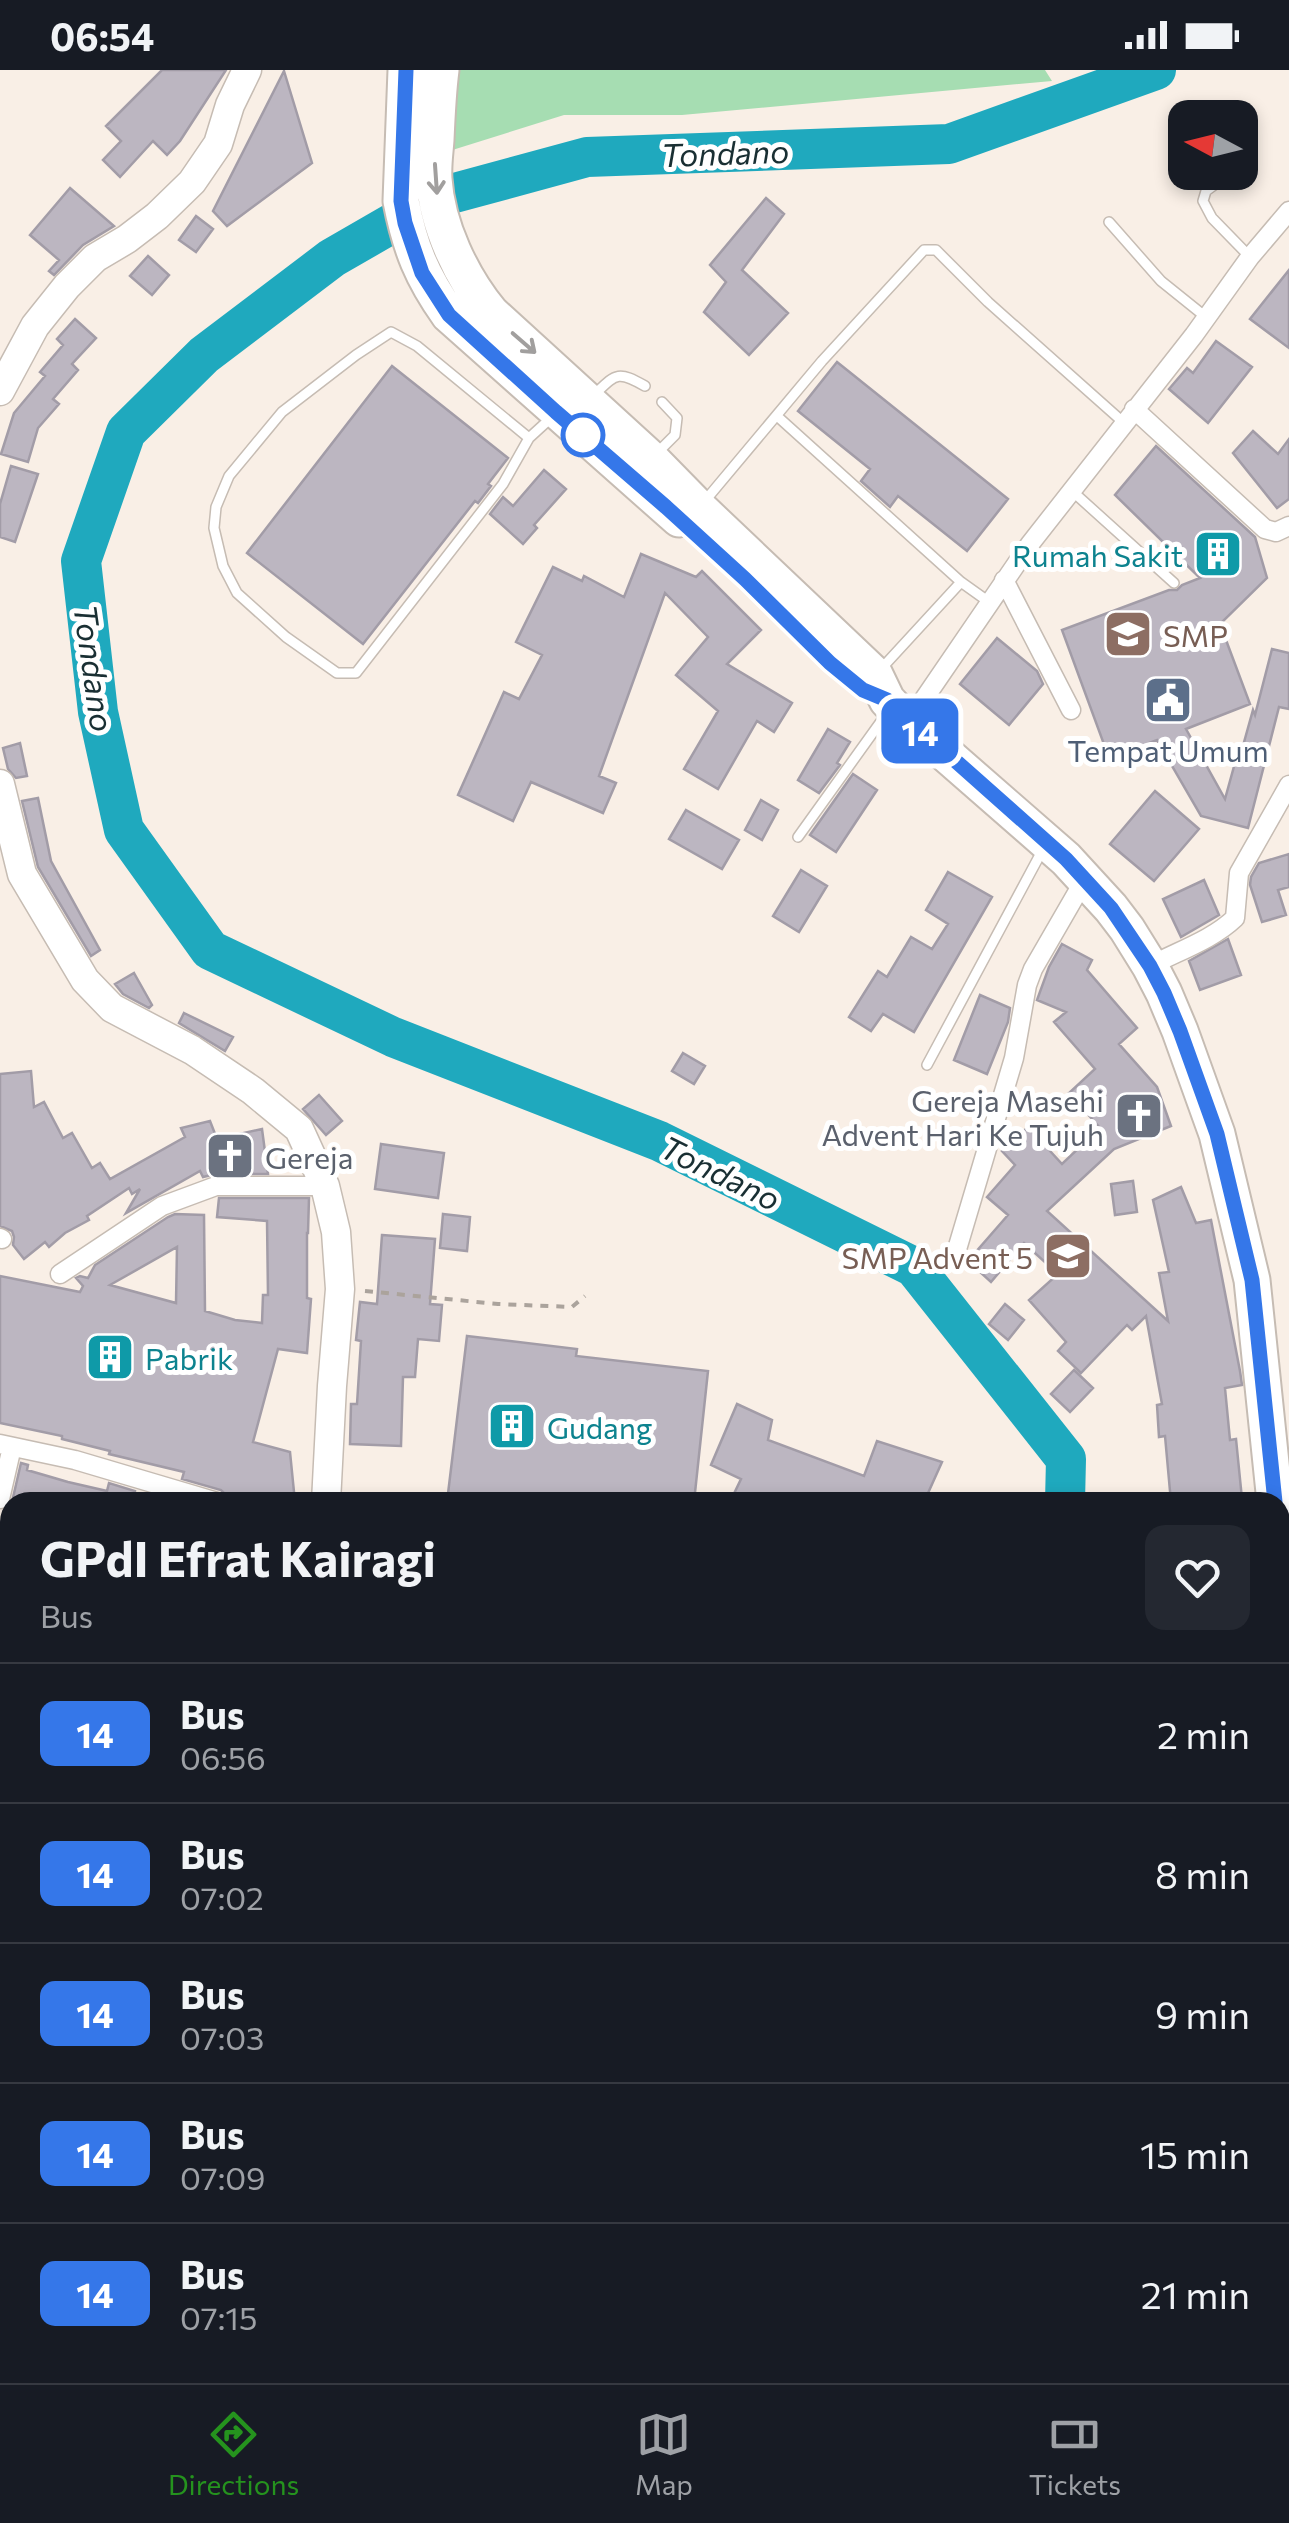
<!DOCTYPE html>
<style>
:root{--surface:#171b24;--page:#242831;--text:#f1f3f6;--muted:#9ea1a6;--line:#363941;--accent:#25931e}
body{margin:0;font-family:Commissioner,sans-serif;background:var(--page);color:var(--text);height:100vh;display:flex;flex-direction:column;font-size:38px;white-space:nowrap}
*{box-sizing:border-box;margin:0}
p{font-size:32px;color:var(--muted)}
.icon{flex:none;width:55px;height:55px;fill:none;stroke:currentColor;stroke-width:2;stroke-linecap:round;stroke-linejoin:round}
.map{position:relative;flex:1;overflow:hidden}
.drawer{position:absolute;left:0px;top:1422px;width:1290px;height:892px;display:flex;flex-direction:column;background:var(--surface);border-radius:30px 30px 0 0;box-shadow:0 5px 15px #0003}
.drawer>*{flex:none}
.badge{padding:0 20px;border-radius:15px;font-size:35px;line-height:65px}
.needle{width:65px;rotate:277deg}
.buttons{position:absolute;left:1168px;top:30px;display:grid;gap:20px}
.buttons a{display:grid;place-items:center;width:90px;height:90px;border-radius:20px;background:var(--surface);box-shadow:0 5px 15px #0003;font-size:50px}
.map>.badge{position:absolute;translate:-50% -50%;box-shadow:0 0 0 5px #fff}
.round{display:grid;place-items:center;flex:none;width:105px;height:105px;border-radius:20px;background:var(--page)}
.headline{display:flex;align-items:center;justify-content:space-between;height:170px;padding:0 40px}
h1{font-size:48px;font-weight:700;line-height:75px}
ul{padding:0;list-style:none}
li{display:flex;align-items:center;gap:30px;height:140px;padding:0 40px;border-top:2px solid var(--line)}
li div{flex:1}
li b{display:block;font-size:38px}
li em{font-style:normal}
li .badge{min-width:110px;font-weight:700;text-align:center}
.status{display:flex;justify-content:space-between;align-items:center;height:70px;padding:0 50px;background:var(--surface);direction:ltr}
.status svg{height:28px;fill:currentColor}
.tab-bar{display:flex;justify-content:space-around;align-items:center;height:140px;border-top:2px solid var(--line);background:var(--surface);font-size:28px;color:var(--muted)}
.tab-bar a{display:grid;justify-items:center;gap:5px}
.tab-bar .on{color:var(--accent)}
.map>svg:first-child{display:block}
.green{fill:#a6ddb2}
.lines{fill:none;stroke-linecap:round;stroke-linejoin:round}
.river{stroke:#1fa9be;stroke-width:40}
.building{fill:#bcb6c1;stroke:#a29ca7;stroke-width:2.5;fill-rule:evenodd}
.lane-casing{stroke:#c6bcb3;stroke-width:12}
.street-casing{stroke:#c6bcb3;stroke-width:21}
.secondary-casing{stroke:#c6bcb3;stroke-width:31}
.highway-casing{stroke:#c6bcb3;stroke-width:39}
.path{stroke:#aba39c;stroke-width:4;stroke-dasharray:8 8;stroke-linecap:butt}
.lane{stroke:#fff;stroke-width:9}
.street{stroke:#fff;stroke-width:18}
.secondary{stroke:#fff;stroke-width:28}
.highway{stroke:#fff;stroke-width:35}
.oneway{stroke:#a19f9e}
.line-casing{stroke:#fff;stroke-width:22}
.line{stroke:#3577e9;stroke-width:15}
.stop-dot{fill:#fff;stroke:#3577e9;stroke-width:5}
.labels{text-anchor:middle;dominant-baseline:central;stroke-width:10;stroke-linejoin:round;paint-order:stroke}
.culture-label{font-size:30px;fill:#0d838f;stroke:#fff;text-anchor:start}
.education-label{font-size:30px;fill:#785e54;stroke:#fff;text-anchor:start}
.service-label{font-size:30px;fill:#4e5e75;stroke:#fff}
.worship-label{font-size:30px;fill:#5b616d;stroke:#fff;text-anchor:end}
.water-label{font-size:32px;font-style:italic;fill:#192f33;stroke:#fff}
</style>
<div class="status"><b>06:54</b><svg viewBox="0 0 49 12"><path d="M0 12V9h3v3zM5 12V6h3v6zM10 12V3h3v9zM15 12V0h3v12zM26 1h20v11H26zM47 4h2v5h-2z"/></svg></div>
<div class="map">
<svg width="1289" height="2313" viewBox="0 0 1289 2313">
<rect width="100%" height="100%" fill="#f9efe6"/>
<path class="green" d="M 452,0 L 1045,0 L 1052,11 L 682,45 L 564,45 L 446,82 Z
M 498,2305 L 888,2305 L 929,2313 L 496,2313 Z"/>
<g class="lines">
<path class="river" d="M 1065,1432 L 1066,1389 L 914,1197 L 659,1071 L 393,967 L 210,880 L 124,760 L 98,642 L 81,491 L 126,362 L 204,285 L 332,188 L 436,128 L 587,87 L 949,74 L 1156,0
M 359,2313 L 361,2305"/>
</g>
<path class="building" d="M 162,0 L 226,0 L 180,71 L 167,85 L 153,71 L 120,107 L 103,90 L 121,71 L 106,56 Z
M 284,1 L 312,93 L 227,156 L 213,141 Z
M 70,118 L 114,156 L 83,175 L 54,205 L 49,201 L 59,190 L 30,165 Z
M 766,128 L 784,144 L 742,200 L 788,243 L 749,285 L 704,242 L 726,212 L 710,195 Z
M 196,146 L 213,159 L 196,182 L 179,170 Z
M 148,186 L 169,205 L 152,225 L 130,206 Z
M 1289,200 L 1289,278 L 1250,249 Z
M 75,249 L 96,268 L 72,294 L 78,300 L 53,329 L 59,334 L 38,358 L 28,392 L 1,384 L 14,343 L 45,306 L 40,302 L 63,275 L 57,269 Z
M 1216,271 L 1252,297 L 1208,353 L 1169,319 L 1187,298 L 1193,303 Z
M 837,292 L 1008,429 L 967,481 L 898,426 L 890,437 L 861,411 L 870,399 L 798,341 Z
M 392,296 L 508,388 L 488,414 L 491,416 L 478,433 L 475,431 L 363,574 L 247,483 Z
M 1253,361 L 1278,384 L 1289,369 L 1289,429 L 1277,438 L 1233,383 Z
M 1156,376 L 1255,467 L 1267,508 L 1220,554 L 1250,634 L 1186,659 L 1225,729 L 1238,682 L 1241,683 L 1253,640 L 1255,645 L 1272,579 L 1289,583 L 1289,639 L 1279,637 L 1248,758 L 1201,746 L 1157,670 L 1109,688 L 1062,560 L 1169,520 L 1177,520 L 1182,515 L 1200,508 L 1115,425 Z
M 11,396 L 38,404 L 15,472 L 0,467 L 0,434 Z
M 544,400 L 566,419 L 534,455 L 537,458 L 523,474 L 490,444 L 503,427 L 513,436 Z
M 641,484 L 696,507 L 702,501 L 761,560 L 727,594 L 792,633 L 774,662 L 757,651 L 718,719 L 684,699 L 718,641 L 676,605 L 708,567 L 665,523 L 599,706 L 616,713 L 603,743 L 531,712 L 513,751 L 458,725 L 504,622 L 519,629 L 542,585 L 516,572 L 553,497 L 582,511 L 584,506 L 624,527 Z
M 997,568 L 1037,601 L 1043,614 L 1009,655 L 960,614 Z
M 828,659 L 850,672 L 837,693 L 840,695 L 819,723 L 798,710 Z
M 20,673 L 27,706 L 16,708 L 8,699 L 3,678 Z
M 853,704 L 877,720 L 836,782 L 810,765 Z
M 1155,721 L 1199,759 L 1154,811 L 1110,774 Z
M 38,728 L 51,791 L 100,880 L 91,886 L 38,797 L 22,731 Z
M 761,730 L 778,740 L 762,770 L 745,760 Z
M 686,740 L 739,770 L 722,799 L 669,769 Z
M 1289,784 L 1289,817 L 1278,820 L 1286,845 L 1262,852 L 1250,815 L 1251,807 L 1259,793 Z
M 801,800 L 827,816 L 799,862 L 773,846 Z
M 948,802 L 992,827 L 914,962 L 883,944 L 871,961 L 849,947 L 878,901 L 887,907 L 911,867 L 932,879 L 948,854 L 926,840 Z
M 1204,810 L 1219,845 L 1181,867 L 1163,829 Z
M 1228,869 L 1241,905 L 1200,920 L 1189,891 Z
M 1062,874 L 1092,890 L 1087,900 L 1137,958 L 1119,974 L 1157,1017 L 1171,1056 L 1114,1079 L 1047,1141 L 1168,1251 L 1159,1203 L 1169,1202 L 1153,1130 L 1181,1117 L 1196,1153 L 1211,1150 L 1240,1301 L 1242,1315 L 1225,1318 L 1230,1370 L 1236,1369 L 1242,1429 L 1171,1432 L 1165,1366 L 1159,1367 L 1157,1335 L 1162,1334 L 1146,1246 L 1132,1260 L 1127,1255 L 1081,1303 L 1058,1281 L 1066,1272 L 1029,1230 L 1058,1204 L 1024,1173 L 991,1212 L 968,1191 L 1008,1145 L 987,1127 L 1015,1095 L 1002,1081 L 1028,1057 L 1062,1094 L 1100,1058 L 1069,1023 L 1095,999 L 1054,952 L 1066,942 L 1037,930 L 1049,897 Z
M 134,903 L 152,935 L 149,938 L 123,924 L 115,914 Z
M 980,925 L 1010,938 L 1008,952 L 987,1004 L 954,990 Z
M 184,943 L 233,967 L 225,981 L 179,953 Z
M 683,983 L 705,996 L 694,1014 L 672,1001 Z
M 31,1001 L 34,1037 L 44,1032 L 63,1068 L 72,1063 L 92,1098 L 100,1093 L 110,1109 L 185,1067 L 181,1058 L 210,1051 L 217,1069 L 262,1059 L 268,1104 L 216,1104 L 203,1107 L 200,1101 L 126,1143 L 140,1119 L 132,1124 L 129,1118 L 87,1146 L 89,1150 L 65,1163 L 49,1177 L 45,1172 L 24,1189 L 13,1175 L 14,1167 L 12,1161 L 0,1156 L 0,1004 Z
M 319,1025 L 342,1051 L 326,1065 L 303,1039 Z
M 381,1074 L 444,1083 L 438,1128 L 375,1119 Z
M 1133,1111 L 1137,1142 L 1115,1145 L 1111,1114 Z
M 219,1128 L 309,1128 L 308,1163 L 307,1163 L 307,1228 L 311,1229 L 307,1283 L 278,1279 L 253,1372 L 290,1382 L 295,1432 L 244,1432 L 229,1428 L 221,1420 L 182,1409 L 184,1402 L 109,1384 L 110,1381 L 62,1369 L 62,1366 L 0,1353 L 0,1206 L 80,1222 L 83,1216 L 76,1208 L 80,1206 L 88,1208 L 95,1195 L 168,1147 L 175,1144 L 204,1145 L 205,1241 L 235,1250 L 262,1253 L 263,1225 L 268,1225 L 267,1151 L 217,1147 ZM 177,1177 L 176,1233 L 110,1215 Z
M 443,1144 L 470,1147 L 467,1181 L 440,1178 Z
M 382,1165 L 435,1169 L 430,1234 L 442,1235 L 439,1271 L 418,1269 L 415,1307 L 403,1307 L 401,1376 L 350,1374 L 351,1334 L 357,1334 L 361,1271 L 356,1270 L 360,1232 L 377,1234 Z
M 1005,1234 L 1024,1250 L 1008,1270 L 989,1254 Z
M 467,1266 L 577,1279 L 576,1286 L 708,1301 L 694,1432 L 447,1432 Z
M 1074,1300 L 1093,1318 L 1070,1342 L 1051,1324 Z
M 737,1334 L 772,1350 L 768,1370 L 864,1406 L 877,1371 L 942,1392 L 924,1432 L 730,1432 L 741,1409 L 711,1395 Z
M 21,1393 L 28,1395 L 27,1400 L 68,1412 L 107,1421 L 109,1413 L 135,1421 L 133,1432 L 12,1432 Z"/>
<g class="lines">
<g class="lane-casing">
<path id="lane" d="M 1240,97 L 1241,96
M 1232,102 L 1206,121 L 1203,131 L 1212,148 L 1250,187
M 1109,152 L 1161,211 L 1207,248
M 594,325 C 616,304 617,300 645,316
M 777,346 L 961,512 L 989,532
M 529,368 L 417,276 L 391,262 L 356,285 L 282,342 L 229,406 L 216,437 L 214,458 L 223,496 L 237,523 L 286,567 L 337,603 L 356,603 L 503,414 L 529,368 L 552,347
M 658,382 L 675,365 L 677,348 L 662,332
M 1071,420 L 1174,513
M 704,432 L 822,291 L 924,180 L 936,180 L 988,232 L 1123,352
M 881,599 L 961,512
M 798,767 L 887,643
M 927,995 L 1042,781"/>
</g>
<g class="street-casing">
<path id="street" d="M 1134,339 L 1265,459 L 1276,462 L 1289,456
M 1004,510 L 1071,640
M 909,651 L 1030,474 L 1194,265 L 1250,187 L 1289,141
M 1150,896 C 1178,881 1212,870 1235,848 L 1239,803 L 1289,715
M 0,1168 L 2,1169
M 958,1176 L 1014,988 L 1027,915 L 1033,899 L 1085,809
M 60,1204 L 162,1136 L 216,1116 L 325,1116
M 0,1374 L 75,1390 L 217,1432
M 0,1429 L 12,1377
M 0,2043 L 10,2053
M 1280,2118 L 1289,2117
M 0,2293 L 10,2305
M 955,2305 L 1003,2313
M 1273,2305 L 1274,2313
M 143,2313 L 152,2305"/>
</g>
<g class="secondary-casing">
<path id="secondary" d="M 0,321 L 35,256 L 67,216 L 95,188 L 127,169 L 157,146 L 192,112 L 218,74 L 230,35 L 247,0
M 0,714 L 22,804 L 85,910 L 112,938 L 192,980 L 253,1021 L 299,1059 L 325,1116 L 336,1162 L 340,1219 L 332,1316 L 326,1432
M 245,2313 L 246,2305"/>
</g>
<g class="highway-casing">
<path id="highway" d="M 406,0 L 401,131 C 410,178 422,207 449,245 L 679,449
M 441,0 C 438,23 437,47 436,70 C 435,83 433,96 434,109 C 437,156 462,208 491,243 L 651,389 L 699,438 L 875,605 L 887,630 L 900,644 L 1066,789 L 1111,838 L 1127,859 L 1150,896 L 1164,923 L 1180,961 L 1217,1064 L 1252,1210 L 1275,1432
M 1280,1492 L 1289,1555"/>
</g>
<path class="path" d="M 365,1221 L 498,1234 L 572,1237 L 585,1226
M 862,2305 L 901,2313
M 508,2313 L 509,2305
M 714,2313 L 715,2305
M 795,2313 L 797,2305"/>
<use href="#lane" class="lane"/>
<use href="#street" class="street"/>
<use href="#secondary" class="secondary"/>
<use href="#highway" class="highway"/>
</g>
<defs><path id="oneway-shaft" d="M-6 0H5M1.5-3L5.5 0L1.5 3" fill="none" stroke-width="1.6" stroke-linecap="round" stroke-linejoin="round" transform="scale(2.5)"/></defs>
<g class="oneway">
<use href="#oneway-shaft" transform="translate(436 109) rotate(86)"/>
<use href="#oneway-shaft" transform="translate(524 273) rotate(41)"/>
</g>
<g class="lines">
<g class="line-casing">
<path id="line" d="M 406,0 L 401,131 L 405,153 L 422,203 L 449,245 L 556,342 L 666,437 L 745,509 L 830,593 L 863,620 L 887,630 L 1066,789 L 1111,838 L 1150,896 L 1164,923 L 1180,961 L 1217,1064 L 1252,1210 L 1275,1432"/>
</g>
<use href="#line" class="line"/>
</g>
<defs>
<g id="building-square" transform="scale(2.5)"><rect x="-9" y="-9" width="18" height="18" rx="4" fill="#0f9aa8" stroke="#fff"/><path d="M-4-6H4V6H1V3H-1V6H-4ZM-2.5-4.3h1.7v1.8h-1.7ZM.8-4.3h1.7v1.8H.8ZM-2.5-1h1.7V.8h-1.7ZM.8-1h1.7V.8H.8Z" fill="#fff"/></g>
<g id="school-square" transform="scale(2.5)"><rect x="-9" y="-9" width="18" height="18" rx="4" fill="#8d6e63" stroke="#fff"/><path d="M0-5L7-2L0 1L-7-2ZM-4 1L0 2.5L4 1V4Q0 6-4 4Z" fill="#fff"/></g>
<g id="civic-square" transform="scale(2.5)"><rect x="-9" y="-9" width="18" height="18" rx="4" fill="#5c6f8a" stroke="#fff"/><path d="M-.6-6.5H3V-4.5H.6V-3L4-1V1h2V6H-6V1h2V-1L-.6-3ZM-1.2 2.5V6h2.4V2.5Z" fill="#fff"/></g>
<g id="church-square" transform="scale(2.5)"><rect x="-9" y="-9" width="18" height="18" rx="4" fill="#6b7280" stroke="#fff"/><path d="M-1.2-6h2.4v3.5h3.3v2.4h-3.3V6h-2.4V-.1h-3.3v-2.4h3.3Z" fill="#fff"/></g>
</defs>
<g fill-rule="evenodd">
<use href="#building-square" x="1218" y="484"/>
<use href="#school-square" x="1128" y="564"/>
<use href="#civic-square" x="1168" y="630"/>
<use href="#church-square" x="1139" y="1046"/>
<use href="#church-square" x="230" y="1086"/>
<use href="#school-square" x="1068" y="1186"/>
<use href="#building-square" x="110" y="1287"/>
<use href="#building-square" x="512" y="1356"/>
</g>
<circle class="stop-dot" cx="583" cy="365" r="20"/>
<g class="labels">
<g class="culture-label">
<text x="1183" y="484" text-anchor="end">Rumah Sakit</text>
<text x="145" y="1287">Pabrik</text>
<text x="547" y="1356">Gudang</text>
</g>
<g class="education-label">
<text x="1163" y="564">SMP</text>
<text x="1033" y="1186" text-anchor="end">SMP Advent 5</text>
</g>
<g class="service-label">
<text x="1168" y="679">Tempat Umum</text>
</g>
<g class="worship-label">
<text x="1104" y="1029">Gereja Masehi<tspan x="1104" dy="34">Advent Hari Ke Tujuh</tspan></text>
<text x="265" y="1086" text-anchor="start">Gereja</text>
</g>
<g class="water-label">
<text transform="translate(725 82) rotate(-2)">Tondano</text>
<text transform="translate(95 598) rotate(82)">Tondano</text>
<text transform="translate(721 1102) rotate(26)">Tondano</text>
</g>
</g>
</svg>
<div class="buttons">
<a><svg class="needle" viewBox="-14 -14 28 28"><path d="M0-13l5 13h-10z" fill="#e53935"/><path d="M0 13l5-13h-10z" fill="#9ea1a6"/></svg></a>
</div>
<b class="badge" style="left:920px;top:661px;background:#3577e9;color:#fff">14</b>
<section class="drawer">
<div class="headline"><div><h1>GPdI Efrat Kairagi</h1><p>Bus</p></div><a class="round"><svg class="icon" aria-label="heart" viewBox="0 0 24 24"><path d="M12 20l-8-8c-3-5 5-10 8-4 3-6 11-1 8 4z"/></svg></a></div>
<ul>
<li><span class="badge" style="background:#3577e9;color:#fff">14</span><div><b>Bus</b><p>06:56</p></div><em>2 min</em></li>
<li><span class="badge" style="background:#3577e9;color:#fff">14</span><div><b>Bus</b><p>07:02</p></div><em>8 min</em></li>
<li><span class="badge" style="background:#3577e9;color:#fff">14</span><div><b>Bus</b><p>07:03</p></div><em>9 min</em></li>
<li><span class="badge" style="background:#3577e9;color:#fff">14</span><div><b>Bus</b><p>07:09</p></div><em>15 min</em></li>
<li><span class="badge" style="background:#3577e9;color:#fff">14</span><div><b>Bus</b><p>07:15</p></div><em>21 min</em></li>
</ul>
</section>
</div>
<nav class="tab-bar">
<a class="on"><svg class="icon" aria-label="directions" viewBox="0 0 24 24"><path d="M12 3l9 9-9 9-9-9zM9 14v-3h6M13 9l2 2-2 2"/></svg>Directions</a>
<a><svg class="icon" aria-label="map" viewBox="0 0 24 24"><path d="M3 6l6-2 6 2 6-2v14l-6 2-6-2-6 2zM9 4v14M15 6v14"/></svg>Map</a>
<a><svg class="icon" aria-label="tickets" viewBox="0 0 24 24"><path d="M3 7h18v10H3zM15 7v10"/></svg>Tickets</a>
</nav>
